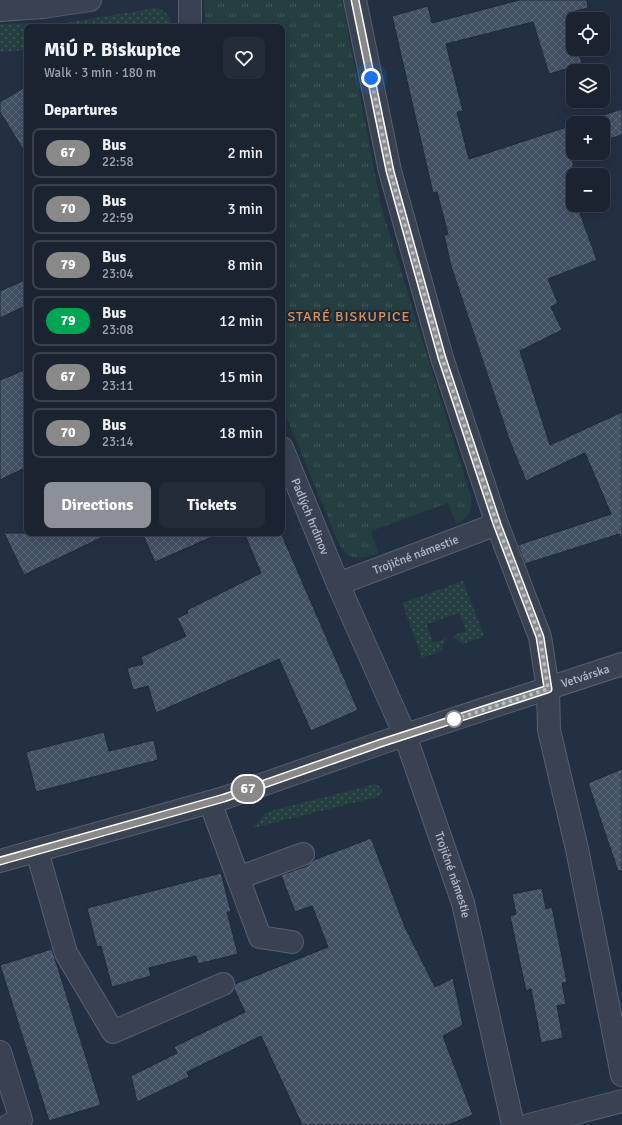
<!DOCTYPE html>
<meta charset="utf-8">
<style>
:root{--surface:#1a2431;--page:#232c39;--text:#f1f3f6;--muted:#9fa4ab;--line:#38414d;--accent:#8c9099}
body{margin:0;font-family:Signika,sans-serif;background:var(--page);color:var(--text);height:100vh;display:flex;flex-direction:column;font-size:15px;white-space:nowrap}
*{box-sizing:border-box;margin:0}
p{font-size:13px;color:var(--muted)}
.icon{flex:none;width:22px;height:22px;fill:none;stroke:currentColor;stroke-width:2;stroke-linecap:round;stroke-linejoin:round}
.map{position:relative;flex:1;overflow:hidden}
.sheet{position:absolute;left:24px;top:24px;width:261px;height:512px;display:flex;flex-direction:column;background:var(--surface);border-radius:8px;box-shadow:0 4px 16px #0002,0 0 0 1px var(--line)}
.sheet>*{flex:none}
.badge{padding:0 8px;border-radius:13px;font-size:14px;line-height:26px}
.controls{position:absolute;left:566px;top:12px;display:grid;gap:8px}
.controls a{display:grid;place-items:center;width:44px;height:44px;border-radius:8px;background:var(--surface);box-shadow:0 4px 16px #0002,0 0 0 1px var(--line);font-size:20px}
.you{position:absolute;width:20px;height:20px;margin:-10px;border:3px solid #fff;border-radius:50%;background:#1a73e8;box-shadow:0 0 0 6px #1a73e833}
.map>.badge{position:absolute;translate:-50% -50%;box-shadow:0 0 0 2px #fff}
h2{padding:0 20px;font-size:15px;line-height:36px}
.round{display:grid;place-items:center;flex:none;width:42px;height:42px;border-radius:8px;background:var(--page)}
.head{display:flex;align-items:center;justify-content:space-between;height:68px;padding:0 20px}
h1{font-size:19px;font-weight:700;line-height:30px}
.action{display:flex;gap:8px;margin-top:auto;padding:8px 20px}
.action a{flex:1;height:46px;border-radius:8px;background:var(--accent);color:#fff;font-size:16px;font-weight:700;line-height:46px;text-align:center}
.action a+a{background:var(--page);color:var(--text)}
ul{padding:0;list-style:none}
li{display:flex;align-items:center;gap:12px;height:50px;margin:0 8px 6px;padding:0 12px;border:2px solid var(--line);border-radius:8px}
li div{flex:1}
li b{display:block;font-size:15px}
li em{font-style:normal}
li .badge{min-width:44px;font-weight:700;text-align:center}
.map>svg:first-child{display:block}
.grass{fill:url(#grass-dots)}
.park{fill:url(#park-tufts)}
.building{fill:url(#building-cross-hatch);stroke:#1f2937}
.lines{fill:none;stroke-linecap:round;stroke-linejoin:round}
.minor-casing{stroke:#56606e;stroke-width:24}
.minor{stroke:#384250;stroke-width:22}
.line-casing{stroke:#fff;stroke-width:9}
.line{stroke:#898989;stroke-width:6}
.walk{stroke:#b4bdcb;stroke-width:4;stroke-dasharray:0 7.2}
.stop-dot{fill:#fff;stroke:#898989;stroke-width:2}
.labels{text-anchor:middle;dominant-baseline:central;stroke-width:4;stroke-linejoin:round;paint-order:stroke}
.street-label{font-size:12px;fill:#b4bdcb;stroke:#1d2735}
.quarter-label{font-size:14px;letter-spacing:1px;fill:#db945f;stroke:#1d2735}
</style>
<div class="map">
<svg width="622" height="1125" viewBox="0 0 622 1125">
<defs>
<pattern id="grass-dots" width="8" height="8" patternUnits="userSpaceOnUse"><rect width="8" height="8" fill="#253e41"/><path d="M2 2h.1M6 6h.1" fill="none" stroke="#42585b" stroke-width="1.8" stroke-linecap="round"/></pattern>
<pattern id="park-tufts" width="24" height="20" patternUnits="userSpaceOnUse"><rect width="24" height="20" fill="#253e41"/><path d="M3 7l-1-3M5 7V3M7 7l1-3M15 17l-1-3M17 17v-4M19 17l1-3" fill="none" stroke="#42585b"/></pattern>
<pattern id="building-cross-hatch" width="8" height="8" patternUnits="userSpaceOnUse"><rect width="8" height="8" fill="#425063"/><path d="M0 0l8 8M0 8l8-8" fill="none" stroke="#5b6778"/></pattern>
</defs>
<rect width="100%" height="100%" fill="#233041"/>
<path class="grass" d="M 156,8 C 166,10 171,17 172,27 L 40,27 Z
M 38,23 L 38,27 L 27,27 L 27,50 L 0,52 L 0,24 Z
M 463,581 L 484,636 L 463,644 L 452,636 L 466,631 L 459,613 L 427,624 L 433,643 L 447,638 L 441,651 L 422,658 L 402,603 Z
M 376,784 L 380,787 L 382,791 L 381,795 L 377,797 L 253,828 L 266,812 Z"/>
<path class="park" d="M 204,0 L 342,0 L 381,206 L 470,494 C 474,508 470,518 456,524 L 448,503 L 371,531 L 378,553 C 359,560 349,562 338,542 L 282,406 L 282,27 L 205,27 Z"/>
<path class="building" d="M 519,0 L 587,0 L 588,8 L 568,13 L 573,30 L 573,49 L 578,49 L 582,64 L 549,74 L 533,22 L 446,44 L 463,111 L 457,112 L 469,159 L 573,125 L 573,205 L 577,205 L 597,260 L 548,279 L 558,303 L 551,307 L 562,330 L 520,351 L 550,445 L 622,412 L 622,541 L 619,534 L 525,564 L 518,545 L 611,514 L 585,453 L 526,481 L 510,442 L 451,266 L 444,235 L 448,234 L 437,192 L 433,193 L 392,16 L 428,6 L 432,23 Z
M 27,86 L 27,156 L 0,112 L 0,102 Z
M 622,109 L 622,135 L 603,141 L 603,123 L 578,123 Z
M 27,279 L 27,305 L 0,318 L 0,291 Z
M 27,369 L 27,467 L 0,480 L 0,380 Z
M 4,533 L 111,533 L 24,575 Z
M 142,533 L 221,533 L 155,562 Z
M 244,533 L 281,533 L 358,710 L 311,731 L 279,659 L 156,713 L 148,686 L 133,690 L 127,668 L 143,664 L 141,657 L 186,636 L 177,618 L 188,613 L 187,610 L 261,573 Z
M 104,732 L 109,751 L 154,740 L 158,760 L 36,792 L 26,752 Z
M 622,769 L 622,871 L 618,871 L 588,783 Z
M 371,838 L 405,927 L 435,987 L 453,978 L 463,1025 L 443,1036 L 473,1115 L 448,1125 L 302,1125 L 261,1036 L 187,1072 L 189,1077 L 137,1102 L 131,1076 L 177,1053 L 174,1047 L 245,1012 L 234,989 L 235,984 L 328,947 L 312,906 L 295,912 L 281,875 L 307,866 L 314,860 Z
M 221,873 L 231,912 L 227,912 L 238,954 L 198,964 L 196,956 L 172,962 L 149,968 L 151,976 L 112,987 L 101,946 L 97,947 L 87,908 Z
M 542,888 L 546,909 L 552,907 L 567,982 L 562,983 L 566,1004 L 557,1006 L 563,1038 L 541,1043 L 531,989 L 526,991 L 510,916 L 516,914 L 512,894 Z
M 52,949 L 101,1105 L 49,1121 L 0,965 Z"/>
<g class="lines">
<g class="minor-casing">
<g id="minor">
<path d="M 355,0 L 390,171 L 442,358 L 497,524 L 540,637 L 548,689 L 549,730 L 577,849 L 622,1075"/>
<path d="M 0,10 L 43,7 L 90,0"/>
<path d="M 190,27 L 190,0"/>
<path id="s1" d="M 282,448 L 338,584 L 405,735 L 463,903 L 513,1125"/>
<path id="s2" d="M 338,584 L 497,524"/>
<path d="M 210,802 L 260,937 L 292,942"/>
<path d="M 37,851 L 66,953 L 113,1032 L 223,984"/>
<path id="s3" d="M 0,861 L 224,798 L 381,743 L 622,664"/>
<path d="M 238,878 L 303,854"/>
<path d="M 0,1052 L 21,1120 L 9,1125"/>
<path d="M 529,1125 L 622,1101"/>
</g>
</g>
<use href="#minor" class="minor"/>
</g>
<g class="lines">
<g class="line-casing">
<path id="line" d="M 0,861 L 224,798 L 381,743 L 548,689 L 540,637 L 497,524 L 442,358 L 390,171 L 355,0"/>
</g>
<use href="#line" class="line"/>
<path class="walk" d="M 371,78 L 390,171 L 442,358 L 497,524 L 540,637 L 548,689 L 449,721 L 454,719"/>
</g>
<circle class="stop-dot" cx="454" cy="719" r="8"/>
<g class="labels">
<g class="street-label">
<text stroke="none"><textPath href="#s1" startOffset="74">Padlých hrdinov</textPath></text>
<text stroke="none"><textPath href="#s2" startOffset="83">Trojičné námestie</textPath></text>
<text stroke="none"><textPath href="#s3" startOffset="614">Vetvárska</textPath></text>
<text stroke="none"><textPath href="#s1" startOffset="460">Trojičné námestie</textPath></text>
</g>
<g class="quarter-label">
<text x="349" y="316">STARÉ BISKUPICE</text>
</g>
</g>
</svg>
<div class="controls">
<a><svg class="icon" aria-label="locate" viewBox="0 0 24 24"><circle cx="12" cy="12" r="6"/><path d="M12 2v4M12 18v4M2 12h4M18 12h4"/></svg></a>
<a><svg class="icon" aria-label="layers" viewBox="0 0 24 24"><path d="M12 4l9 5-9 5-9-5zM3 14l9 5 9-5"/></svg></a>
<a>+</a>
<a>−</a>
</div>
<div class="you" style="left:371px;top:78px"></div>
<b class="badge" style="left:248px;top:789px;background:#898989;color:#fff">67</b>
<section class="sheet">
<div class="head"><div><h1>MiÚ P. Biskupice</h1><p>Walk · 3 min · 180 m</p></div><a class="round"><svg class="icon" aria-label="heart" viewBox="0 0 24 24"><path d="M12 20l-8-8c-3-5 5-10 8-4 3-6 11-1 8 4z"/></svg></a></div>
<h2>Departures</h2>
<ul>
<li><span class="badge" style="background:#898989;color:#fff">67</span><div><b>Bus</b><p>22:58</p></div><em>2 min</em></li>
<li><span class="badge" style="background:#898989;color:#fff">70</span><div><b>Bus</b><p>22:59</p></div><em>3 min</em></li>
<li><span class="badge" style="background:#898989;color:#fff">79</span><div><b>Bus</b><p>23:04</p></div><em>8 min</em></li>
<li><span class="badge" style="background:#00a651;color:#fff">79</span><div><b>Bus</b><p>23:08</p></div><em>12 min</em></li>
<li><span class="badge" style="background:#898989;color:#fff">67</span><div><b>Bus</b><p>23:11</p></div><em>15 min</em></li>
<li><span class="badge" style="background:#898989;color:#fff">70</span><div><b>Bus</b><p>23:14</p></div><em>18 min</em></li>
</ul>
<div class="action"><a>Directions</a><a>Tickets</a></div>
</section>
</div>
